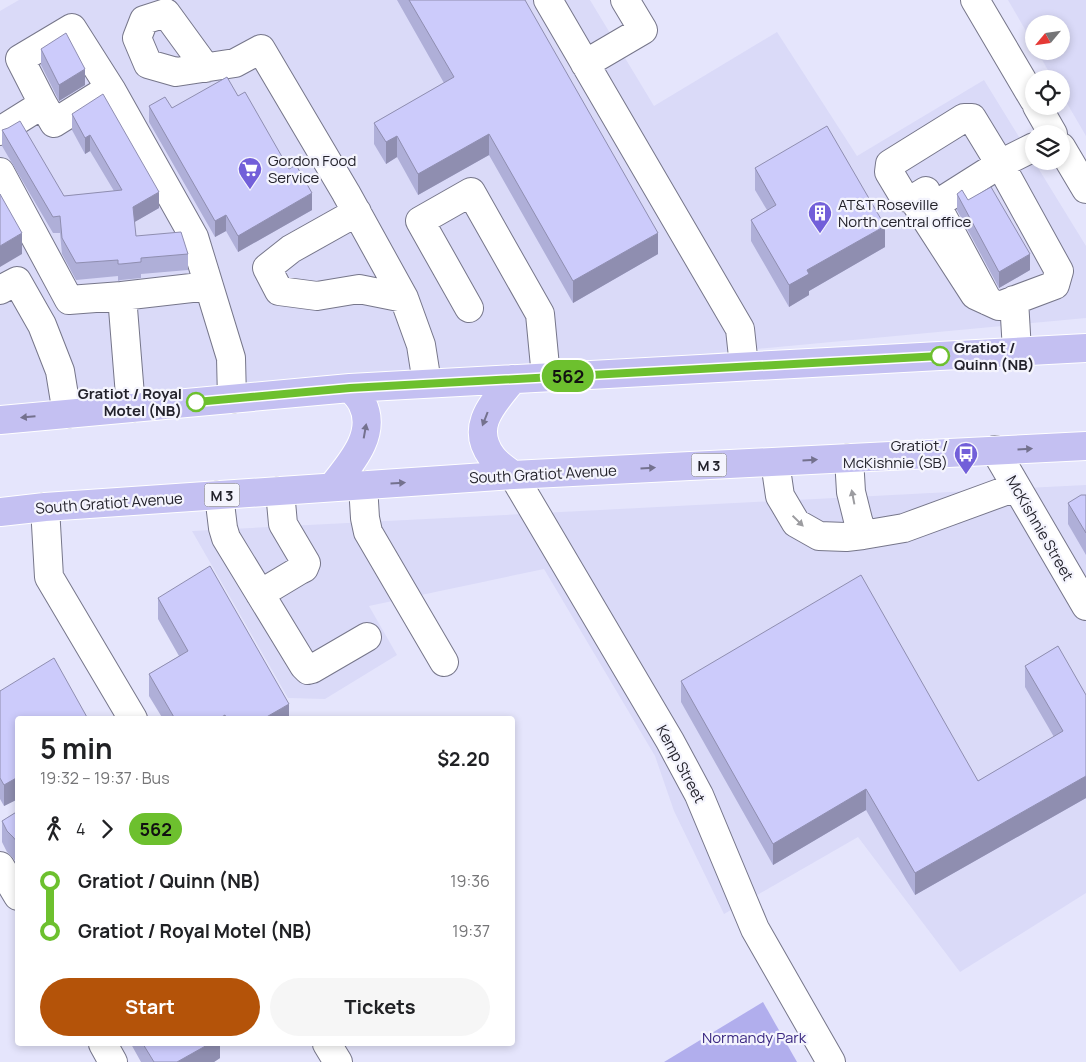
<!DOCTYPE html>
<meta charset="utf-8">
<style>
:root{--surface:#fff;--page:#f6f6f6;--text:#202124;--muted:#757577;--accent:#b45309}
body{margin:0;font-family:Manrope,sans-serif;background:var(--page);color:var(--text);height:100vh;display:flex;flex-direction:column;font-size:19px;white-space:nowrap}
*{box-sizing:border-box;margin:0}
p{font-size:16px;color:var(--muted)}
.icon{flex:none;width:28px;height:28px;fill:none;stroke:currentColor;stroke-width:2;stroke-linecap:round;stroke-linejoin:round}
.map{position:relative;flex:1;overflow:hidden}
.drawer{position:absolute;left:15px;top:716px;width:500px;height:330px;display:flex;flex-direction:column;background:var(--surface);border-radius:5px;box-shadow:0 2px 8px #0003}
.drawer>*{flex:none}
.badge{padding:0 10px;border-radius:16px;font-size:18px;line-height:32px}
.needle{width:32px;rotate:241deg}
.buttons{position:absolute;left:1025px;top:15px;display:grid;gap:10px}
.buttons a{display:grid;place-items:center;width:45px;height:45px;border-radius:50%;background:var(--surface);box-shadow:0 2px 8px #0003;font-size:25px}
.map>.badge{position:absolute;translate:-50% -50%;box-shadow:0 0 0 2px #fff}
.legs{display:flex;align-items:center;gap:8px;height:55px;padding:0 25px;font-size:16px}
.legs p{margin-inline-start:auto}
.head{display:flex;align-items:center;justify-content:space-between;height:85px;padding:0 25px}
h1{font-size:28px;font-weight:700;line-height:38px}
.primary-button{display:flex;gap:10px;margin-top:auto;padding:10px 25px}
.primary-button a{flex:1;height:58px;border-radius:30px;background:var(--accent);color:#fff;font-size:20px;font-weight:700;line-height:58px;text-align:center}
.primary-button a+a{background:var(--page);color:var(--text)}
ul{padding:0 25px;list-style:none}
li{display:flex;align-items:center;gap:18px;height:50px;font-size:19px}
li i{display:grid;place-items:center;width:8px;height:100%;margin:0 6px;background:currentColor}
li i::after{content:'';width:12px;height:12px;margin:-6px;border:4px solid;border-radius:50%;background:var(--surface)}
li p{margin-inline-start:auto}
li:first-child i{background:linear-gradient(#0000 50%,currentColor 0)}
li:last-child i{background:linear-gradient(currentColor 50%,#0000 0)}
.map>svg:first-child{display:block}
.built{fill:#dadaf8}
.green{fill:#b1aeed}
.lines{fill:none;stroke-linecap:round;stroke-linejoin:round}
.minor-casing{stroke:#76768a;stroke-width:30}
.major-casing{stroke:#fff;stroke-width:30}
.minor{stroke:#fff;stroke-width:28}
.major{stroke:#c4c0f2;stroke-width:28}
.wall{fill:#afafd8}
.shaded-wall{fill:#8f8eb0}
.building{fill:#cccbfb;stroke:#8f8eb0}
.oneway{fill:#74718e}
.oneway2{fill:#9c9ca0}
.line-1-casing{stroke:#fff;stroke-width:11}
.line-1{stroke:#6dc02e;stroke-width:8}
.stop-1-dot{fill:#fff;stroke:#6dc02e;stroke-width:2.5}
.labels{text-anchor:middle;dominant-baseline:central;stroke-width:4.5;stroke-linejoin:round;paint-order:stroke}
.shield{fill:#f4f4fd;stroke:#62616a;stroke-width:1}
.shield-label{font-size:14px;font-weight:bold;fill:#23222b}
.poi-label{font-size:15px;fill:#23222b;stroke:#f4f4fd;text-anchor:start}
.stop-label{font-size:15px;font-weight:bold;fill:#23222b;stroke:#f4f4fd;text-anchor:start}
.street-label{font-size:15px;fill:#23222b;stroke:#f4f4fd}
.park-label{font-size:15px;fill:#3b2982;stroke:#f4f4fd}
</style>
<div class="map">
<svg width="1086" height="1062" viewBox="0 0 1086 1062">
<rect width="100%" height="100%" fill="#e5e5fc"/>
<path class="built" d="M 19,0 L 590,0 L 654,106 L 777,32 L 857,156 L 984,80 L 1086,246 L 1086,318 L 0,420 L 0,11 Z
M 1008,0 L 1086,0 L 1086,136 L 1061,93 L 1061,79 L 1053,79 L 1037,51 L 1061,51 L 1061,24 L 1034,24 L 1034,45 Z
M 1086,485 L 1086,893 L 960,972 L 858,837 L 724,914 L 674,811 L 655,756 L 544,569 L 369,606 L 397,655 L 325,699 L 288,698 L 192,531 Z"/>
<path class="green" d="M 763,1002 L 797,1062 L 664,1062 Z"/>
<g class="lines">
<g class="minor-casing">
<path id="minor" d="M 548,0 L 740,329 L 744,366
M 975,0 L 1034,100
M 585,64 L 643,30 L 625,0
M 206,68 L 166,13 L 144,20 L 137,38 L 148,64 L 176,72 L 235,63 L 261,49 L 346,193 L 404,298 L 421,345 L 427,383
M 43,104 L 54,123 L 110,88
M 1037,106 L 1053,134
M 0,131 L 43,104 L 20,59 L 72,28 L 112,91 L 194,237 L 231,358 L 232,399
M 1061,147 L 1086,189
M 0,172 L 69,300 L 122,296 L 131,408
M 926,191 L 913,199 L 904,197 L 889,172 L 890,164 L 964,118 L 972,118 L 1000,164 L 1034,147
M 913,199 L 975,295 L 999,306 L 1055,285 L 1059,271 L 1000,164 L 940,202 L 939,210 L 988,301
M 357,212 L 291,249 L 267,268 L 279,291 L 317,296 L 359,289 L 404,298
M 0,290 L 17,281 L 42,325 L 60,371 L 67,414
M 122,296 L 209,286
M 1014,300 L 1017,351
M 469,308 L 420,221 L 471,192 L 540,314 L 546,377
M 995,450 L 1086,606
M 849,458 L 851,492 L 858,520 L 863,535
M 775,462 L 780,496 L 796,523 L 819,536 L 846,537 L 863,535 L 904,528 L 1016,487
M 513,475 L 670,741 L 699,795 L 755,929 L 831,1062
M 363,485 L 365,518 L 368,532 L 444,662
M 219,495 L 223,528 L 226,538 L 304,666 L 308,670 L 312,669 L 367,637
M 45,507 L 49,577 L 133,719
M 260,594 L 300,570 L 304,568 L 306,563 L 283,524 L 280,491
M 0,866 L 18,896
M 103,1044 L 113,1062
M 327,1044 L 338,1062"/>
</g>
<g class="major-casing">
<path id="major" d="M 0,420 L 350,388 L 1086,348
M 513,475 C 506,470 497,464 492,457 C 469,426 494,403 513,379
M 332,487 C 350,464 378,434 362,403 C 359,397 354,392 350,388
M 0,512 L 45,507 L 513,475 L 1086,446"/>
</g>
<use href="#minor" class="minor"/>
<use href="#major" class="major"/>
</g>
<path class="wall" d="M 397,0 L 525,0 L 658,254 L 573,303 L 489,155 L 418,195 L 397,157 L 386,164 L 374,144 L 374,123 L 444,83 Z
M 41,49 L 85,85 L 59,101 L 41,65 Z
M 238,96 L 312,210 L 238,252 L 226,231 L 215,237 L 149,122 L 149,106 L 172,108 Z
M 72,114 L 159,208 L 134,222 L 136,236 L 188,254 L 188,270 L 141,274 L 141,278 L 121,280 L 118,281 L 118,276 L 76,280 L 62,254 L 60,233 L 53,233 L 2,146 L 2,130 L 64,196 L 114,191 L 90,151 L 85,154 L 72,130 Z
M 755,168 L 885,247 L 809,291 L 809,295 L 789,307 L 751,241 L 751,220 L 767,210 L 755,190 Z
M 957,194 L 968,200 L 1030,270 L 999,288 L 957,210 Z
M 1086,495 L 1086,555 L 1068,524 L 1068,503 Z
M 158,598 L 289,719 L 163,719 L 149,696 L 149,674 L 179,656 L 158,619 Z
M 1058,646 L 1086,798 L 915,895 L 866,810 L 773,865 L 681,702 L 681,681 L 978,781 L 1054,737 L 1025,687 L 1025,666 Z
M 0,691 L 18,719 L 18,799 L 4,806 L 0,799 Z
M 18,811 L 18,865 L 13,858 L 7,852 L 2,842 L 2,821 Z
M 131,1044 L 220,1044 L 220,1058 L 214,1062 L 141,1062 Z"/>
<path class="shaded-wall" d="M 85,69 L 85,85 L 59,101 L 59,85 Z
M 489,134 L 489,155 L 418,195 L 418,174 Z
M 90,135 L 90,151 L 85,154 L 85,138 Z
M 397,136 L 397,157 L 386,164 L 386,142 Z
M 159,192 L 159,208 L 133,223 L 133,207 Z
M 312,193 L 312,210 L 238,252 L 238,236 Z
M 226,215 L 226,231 L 215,237 L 215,221 Z
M 885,226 L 885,247 L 809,291 L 809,295 L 789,307 L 789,285 L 807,270 Z
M 22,233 L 22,254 L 0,267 L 0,246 Z
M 658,233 L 658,254 L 573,303 L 573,281 Z
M 1030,254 L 1030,270 L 999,288 L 999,272 Z
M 289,704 L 289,719 L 263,719 Z
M 225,715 L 225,719 L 218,719 Z
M 1086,776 L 1086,798 L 915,895 L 915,873 Z
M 18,777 L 18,799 L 4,806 L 4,785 Z
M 866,789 L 866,810 L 773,865 L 773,844 Z
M 209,1044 L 220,1044 L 220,1058 L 214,1062 L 177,1062 Z"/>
<path class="building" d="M 409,0 L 525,0 L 658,233 L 573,281 L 489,134 L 418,174 L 397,136 L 386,142 L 374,123 L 454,77 Z
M 66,33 L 85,69 L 59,85 L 41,49 Z
M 227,77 L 238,96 L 245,92 L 289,169 L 296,165 L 312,193 L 238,236 L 226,215 L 215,221 L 149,106 L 165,97 L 172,108 Z
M 103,94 L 159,192 L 133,207 L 136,236 L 181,232 L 188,254 L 141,258 L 141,262 L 121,264 L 118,264 L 118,260 L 76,263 L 62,238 L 60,216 L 53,217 L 2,130 L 8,128 L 20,121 L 64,196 L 122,190 L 90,135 L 85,138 L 72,114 Z
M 827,126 L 885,226 L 807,270 L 809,274 L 789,285 L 751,220 L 776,205 L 755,168 Z
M 991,187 L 1030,254 L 999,272 L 957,194 L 962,190 L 968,200 Z
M 0,194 L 22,233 L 0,246 Z
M 1081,495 L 1086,495 L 1086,533 L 1068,503 Z
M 210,566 L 289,704 L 263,719 L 227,719 L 225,715 L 218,719 L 175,719 L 149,674 L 188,651 L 158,598 Z
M 861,575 L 978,781 L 1063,731 L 1025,666 L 1058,646 L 1086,695 L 1086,776 L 915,873 L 866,789 L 773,844 L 681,681 Z
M 54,658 L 88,719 L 18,719 L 18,777 L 4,785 L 0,778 L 0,691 Z
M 18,811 L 18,843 L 13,837 L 7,831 L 2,821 Z
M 143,1044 L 209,1044 L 177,1062 L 154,1062 Z"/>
<defs><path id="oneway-solid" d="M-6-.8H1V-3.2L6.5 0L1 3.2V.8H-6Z" transform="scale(1.25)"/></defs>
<g class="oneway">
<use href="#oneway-solid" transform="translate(28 417) rotate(175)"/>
<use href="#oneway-solid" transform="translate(485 419) rotate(111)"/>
<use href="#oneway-solid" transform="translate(365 431) rotate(-80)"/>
<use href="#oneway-solid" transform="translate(1025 449) rotate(-3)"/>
<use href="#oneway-solid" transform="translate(810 460) rotate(-3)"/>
<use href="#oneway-solid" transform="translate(648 468) rotate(-3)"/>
<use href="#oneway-solid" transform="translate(398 483) rotate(-4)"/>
</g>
<g class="oneway2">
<use href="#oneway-solid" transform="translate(853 497) rotate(-101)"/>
<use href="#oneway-solid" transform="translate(798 521) rotate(44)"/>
</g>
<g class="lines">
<g class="line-1-casing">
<path id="line-1" d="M 196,402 L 350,388 L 940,356"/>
</g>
<use href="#line-1" class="line-1"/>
</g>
<defs>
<g id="supermarket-pin" transform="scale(1.25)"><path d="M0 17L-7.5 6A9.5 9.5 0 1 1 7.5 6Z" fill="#725fd9" stroke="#f4f4fd"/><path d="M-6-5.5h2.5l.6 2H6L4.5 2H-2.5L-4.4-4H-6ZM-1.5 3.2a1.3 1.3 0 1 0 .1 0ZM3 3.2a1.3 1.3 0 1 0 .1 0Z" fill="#fff"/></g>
<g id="building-pin" transform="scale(1.25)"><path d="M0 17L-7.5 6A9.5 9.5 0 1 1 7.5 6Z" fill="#725fd9" stroke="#f4f4fd"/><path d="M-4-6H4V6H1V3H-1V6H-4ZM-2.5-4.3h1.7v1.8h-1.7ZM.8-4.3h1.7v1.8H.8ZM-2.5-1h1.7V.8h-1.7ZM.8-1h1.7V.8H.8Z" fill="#fff"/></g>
<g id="bus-pin" transform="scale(1.25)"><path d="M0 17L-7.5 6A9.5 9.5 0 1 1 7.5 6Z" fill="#725fd9" stroke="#f4f4fd"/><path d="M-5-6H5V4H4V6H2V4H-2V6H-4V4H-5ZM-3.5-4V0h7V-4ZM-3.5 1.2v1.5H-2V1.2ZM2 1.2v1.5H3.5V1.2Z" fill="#fff"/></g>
</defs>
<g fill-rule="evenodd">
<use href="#supermarket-pin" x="250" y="169"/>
<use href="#building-pin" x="820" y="213"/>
<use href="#bus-pin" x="966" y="454"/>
</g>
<g class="stop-1-dot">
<circle cx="940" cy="356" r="9"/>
<circle cx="196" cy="402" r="9"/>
</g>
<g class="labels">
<g class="shield">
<rect x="691.5" y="453.5" width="35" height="23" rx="4"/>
<rect x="204.5" y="483.5" width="35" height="23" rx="4"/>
</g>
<g class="shield-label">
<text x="709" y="465">M 3</text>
<text x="222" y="495">M 3</text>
</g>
<g class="poi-label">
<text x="268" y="160">Gordon Food<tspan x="268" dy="17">Service</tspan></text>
<text x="838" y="204">AT&amp;T Roseville<tspan x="838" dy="17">North central office</tspan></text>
<text x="948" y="445" text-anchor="end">Gratiot /<tspan x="948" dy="17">McKishnie (SB)</tspan></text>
</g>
<g class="stop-label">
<text x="954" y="347">Gratiot /<tspan x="954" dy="17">Quinn (NB)</tspan></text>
<text x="182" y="393" text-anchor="end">Gratiot / Royal<tspan x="182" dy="17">Motel (NB)</tspan></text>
</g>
<g class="street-label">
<text transform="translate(543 474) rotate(-3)">South Gratiot Avenue</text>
<text transform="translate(109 503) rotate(-4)">South Gratiot Avenue</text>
<text transform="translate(1040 528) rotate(60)">McKishnie Street</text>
<text transform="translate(681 764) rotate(62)">Kemp Street</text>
</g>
<g class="park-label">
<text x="754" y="1037">Normandy Park</text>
</g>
</g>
</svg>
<div class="buttons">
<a><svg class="needle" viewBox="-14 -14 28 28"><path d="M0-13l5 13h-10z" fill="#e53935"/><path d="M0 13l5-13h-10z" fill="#757577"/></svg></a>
<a><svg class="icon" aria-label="locate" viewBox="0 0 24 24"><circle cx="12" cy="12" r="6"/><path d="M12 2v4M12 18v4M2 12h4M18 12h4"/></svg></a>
<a><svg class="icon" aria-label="layers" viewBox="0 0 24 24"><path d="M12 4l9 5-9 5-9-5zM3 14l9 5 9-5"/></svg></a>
</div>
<b class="badge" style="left:568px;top:376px;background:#6dc02e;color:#111">562</b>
<section class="drawer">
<div class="head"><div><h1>5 min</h1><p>19:32 – 19:37 · Bus</p></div><b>$2.20</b></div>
<div class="legs"><svg class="icon" aria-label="walk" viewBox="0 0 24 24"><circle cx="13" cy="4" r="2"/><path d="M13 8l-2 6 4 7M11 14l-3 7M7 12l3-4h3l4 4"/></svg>4<svg class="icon" aria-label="forward" viewBox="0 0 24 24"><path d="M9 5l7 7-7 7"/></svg><b class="badge" style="background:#6dc02e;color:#111">562</b></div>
<ul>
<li><i style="color:#6dc02e"></i><b>Gratiot / Quinn (NB)</b><p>19:36</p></li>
<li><i style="color:#6dc02e"></i><b>Gratiot / Royal Motel (NB)</b><p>19:37</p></li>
</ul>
<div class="primary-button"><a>Start</a><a>Tickets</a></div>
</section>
</div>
